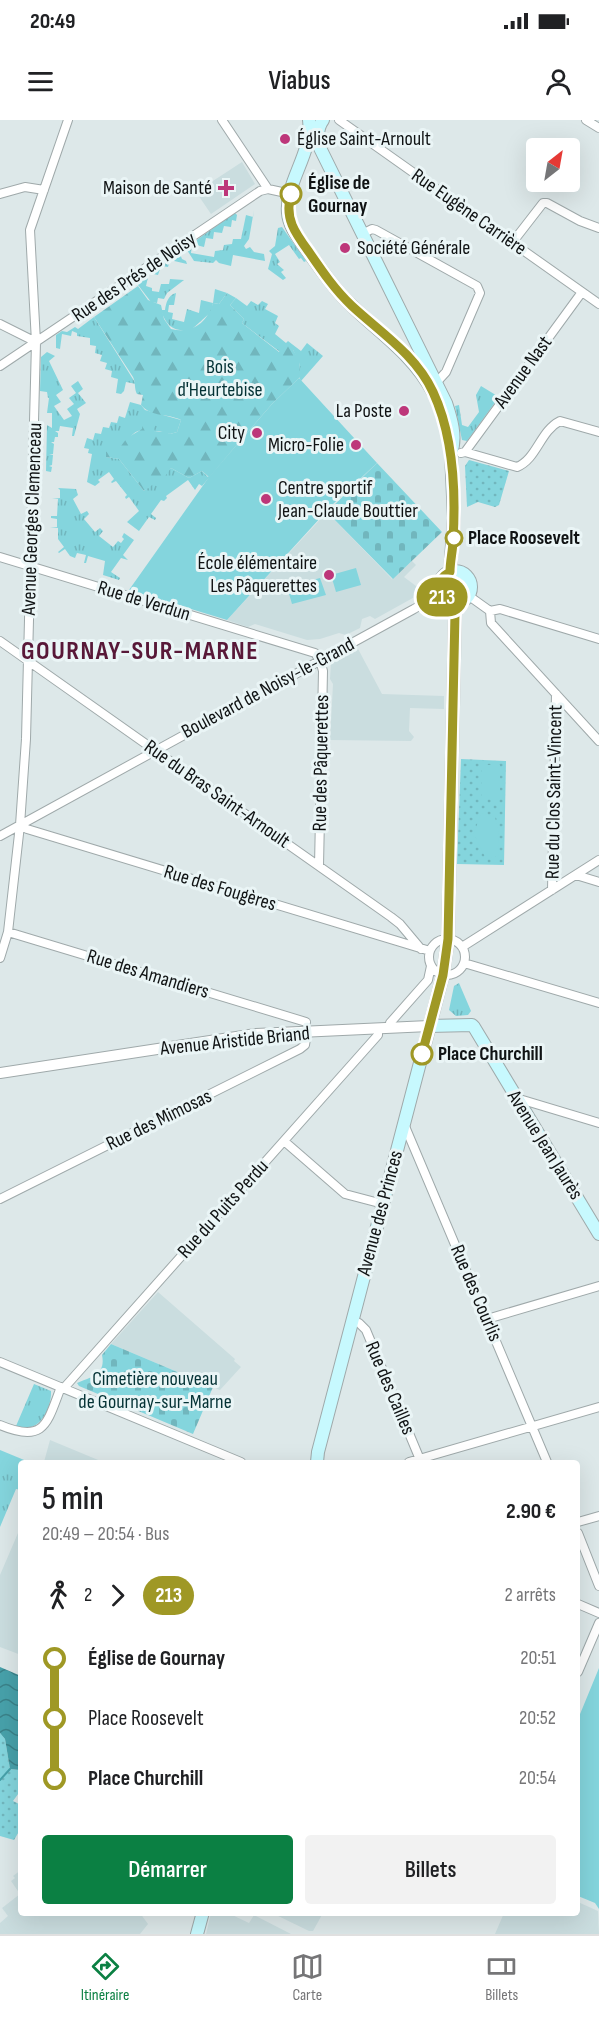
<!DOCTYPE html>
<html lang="fr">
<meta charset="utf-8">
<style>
:root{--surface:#fff;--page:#f2f2f2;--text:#202124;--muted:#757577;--line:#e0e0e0;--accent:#0b8043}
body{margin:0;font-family:"Sofia Sans Condensed",sans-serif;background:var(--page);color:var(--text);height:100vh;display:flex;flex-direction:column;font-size:22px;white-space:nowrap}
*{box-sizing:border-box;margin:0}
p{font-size:20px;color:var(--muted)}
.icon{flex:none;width:33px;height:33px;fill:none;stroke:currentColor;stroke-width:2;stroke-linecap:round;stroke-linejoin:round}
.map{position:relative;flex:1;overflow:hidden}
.details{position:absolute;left:18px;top:1340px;width:562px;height:456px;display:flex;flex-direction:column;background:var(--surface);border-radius:6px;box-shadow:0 6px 24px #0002}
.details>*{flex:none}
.badge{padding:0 12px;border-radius:20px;font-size:21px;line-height:39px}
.needle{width:39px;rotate:31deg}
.tools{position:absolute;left:526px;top:18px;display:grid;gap:12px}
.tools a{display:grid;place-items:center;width:54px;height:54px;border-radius:6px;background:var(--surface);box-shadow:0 6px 24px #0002;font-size:30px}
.map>.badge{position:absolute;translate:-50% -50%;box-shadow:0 0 0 3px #fff}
.legs{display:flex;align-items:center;gap:9px;height:66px;padding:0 24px;font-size:20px}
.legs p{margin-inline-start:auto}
.overview{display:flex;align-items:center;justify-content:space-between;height:102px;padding:0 24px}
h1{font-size:33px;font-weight:600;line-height:45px}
.button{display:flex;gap:12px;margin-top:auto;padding:12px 24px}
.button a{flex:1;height:69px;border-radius:6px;background:var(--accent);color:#fff;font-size:24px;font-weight:600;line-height:69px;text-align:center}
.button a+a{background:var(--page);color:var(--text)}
ul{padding:0 24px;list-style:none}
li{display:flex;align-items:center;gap:21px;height:60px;font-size:22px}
li i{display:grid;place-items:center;width:9px;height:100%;margin:0 8px;background:currentColor}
li i::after{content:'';width:15px;height:15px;margin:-8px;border:4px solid;border-radius:50%;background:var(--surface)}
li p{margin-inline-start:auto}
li:first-child i{background:linear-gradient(#0000 50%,currentColor 0)}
li:last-child i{background:linear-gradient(currentColor 50%,#0000 0)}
.status{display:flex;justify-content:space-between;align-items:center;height:42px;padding:0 30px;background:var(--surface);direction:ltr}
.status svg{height:16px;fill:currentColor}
header{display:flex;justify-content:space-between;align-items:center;height:78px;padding:0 24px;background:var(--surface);font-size:27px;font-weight:600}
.menu{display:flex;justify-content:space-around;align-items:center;height:84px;border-top:2px solid var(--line);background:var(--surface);font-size:16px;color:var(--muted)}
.menu a{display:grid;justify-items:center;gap:3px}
.menu .current{color:var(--accent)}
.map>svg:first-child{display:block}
.built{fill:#cadddf}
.grass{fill:url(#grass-tufts)}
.forest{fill:url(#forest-firs)}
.cemetery{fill:url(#cemetery-stones)}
.park{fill:url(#park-dots)}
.pitch{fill:#84d5dd}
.water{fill:url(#water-waves)}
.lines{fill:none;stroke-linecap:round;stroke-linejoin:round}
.stream{stroke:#47a1aa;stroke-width:2}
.minor-casing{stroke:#9fa9aa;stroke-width:10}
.tertiary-casing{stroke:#9fa9aa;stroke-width:12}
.secondary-casing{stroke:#9fa9aa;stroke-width:14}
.minor{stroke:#fff;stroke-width:8}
.tertiary{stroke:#fff;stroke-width:10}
.secondary{stroke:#c7f9fe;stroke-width:12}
.line-1-casing{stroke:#fff;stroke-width:14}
.line-1{stroke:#9f9825;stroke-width:9}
.poi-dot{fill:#bd377a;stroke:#eaf5f6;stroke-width:2}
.stop-1-dot{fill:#fff;stroke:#9f9825;stroke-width:3}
.labels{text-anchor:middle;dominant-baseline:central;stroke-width:6;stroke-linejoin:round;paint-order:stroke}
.poi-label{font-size:20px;fill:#101314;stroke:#eaf5f6;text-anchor:end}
.stop-label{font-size:20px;font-weight:bold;fill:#101314;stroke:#eaf5f6;text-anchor:start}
.street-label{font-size:20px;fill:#101314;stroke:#eaf5f6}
.park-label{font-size:20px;fill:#043235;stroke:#eaf5f6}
.district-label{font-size:26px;font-weight:bold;letter-spacing:1.5px;fill:#581838;stroke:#eaf5f6}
</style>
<div class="status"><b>20:49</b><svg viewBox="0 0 49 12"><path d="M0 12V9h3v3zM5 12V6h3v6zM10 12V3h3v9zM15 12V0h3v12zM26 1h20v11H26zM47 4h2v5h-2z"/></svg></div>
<header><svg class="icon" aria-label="menu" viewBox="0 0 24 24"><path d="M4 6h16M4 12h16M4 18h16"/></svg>Viabus<svg class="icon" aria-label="person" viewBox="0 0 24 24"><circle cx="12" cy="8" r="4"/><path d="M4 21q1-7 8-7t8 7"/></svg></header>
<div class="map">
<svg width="599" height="1814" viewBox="0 0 599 1814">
<defs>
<pattern id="grass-tufts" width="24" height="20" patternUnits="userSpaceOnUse" patternTransform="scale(1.5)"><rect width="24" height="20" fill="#84d5dd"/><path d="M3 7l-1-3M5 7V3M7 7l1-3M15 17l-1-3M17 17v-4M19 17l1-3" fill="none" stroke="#71b6bd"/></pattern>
<pattern id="forest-firs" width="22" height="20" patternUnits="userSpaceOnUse" patternTransform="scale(1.5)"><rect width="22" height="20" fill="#84d5dd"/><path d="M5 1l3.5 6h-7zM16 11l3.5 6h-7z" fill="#71b6bd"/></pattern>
<pattern id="cemetery-stones" width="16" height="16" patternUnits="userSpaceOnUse" patternTransform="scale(1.5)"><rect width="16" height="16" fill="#84d5dd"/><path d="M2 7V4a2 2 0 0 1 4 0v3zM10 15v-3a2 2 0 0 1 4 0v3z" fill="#71b6bd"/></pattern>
<pattern id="park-dots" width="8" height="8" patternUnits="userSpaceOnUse" patternTransform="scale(1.5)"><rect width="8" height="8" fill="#84d5dd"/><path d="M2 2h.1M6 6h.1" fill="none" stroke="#71b6bd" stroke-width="1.8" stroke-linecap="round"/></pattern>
<pattern id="water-waves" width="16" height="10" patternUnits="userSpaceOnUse" patternTransform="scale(1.5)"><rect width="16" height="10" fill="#47a1aa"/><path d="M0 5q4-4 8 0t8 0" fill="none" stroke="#3a8289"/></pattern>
</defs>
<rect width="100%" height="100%" fill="#dde8e9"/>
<path class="built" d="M 242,42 L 255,64 L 211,94 L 196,72 Z
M 327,392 L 392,459 L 412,441 L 416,445 L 404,457 L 420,469 L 420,474 L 375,499 L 370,496 L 362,499 L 360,508 L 346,515 L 339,513 L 320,519 L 307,520 L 255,504 L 248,507 L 227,500 Z
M 357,527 L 382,574 L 444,576 L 444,589 L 410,588 L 409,611 L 414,617 L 411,621 L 330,620 L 333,564 L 330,559 L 331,543 L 333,540 Z
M 158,1172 L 235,1239 L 234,1241 L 241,1247 L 220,1270 L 111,1224 Z
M 50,1320 L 103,1342 L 44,1342 Z
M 21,1406 L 21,1535 L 0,1527 L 0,1455 Z
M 21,1750 L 21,1792 L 140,1793 L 148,1804 L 140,1814 L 0,1814 L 0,1803 L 8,1796 L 2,1788 L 20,1774 L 11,1761 L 15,1758 L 13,1756 Z
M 578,1782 L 598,1791 L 599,1814 L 495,1814 L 504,1793 L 578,1792 Z
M 211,1793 L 228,1793 L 249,1803 L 254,1795 L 291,1814 L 206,1814 Z
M 272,1793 L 323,1793 L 313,1811 L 309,1811 Z"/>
<path class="grass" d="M 254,90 L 249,119 L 244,126 L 246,129 L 250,127 L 254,132 L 264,134 L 265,141 L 233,135 L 231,146 L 219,143 L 216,140 L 213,143 L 194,141 L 187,130 L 188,126 L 235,93 L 237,95 L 236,101 L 232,100 L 231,107 L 224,106 L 222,113 L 214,112 L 213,119 L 206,118 L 204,127 L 192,124 L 191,133 L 214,137 L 215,131 L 223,130 L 224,125 L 232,124 L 233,119 L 241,119 L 246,95 L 253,97 Z
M 282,107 L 306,141 L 304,142 L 301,138 L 299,139 L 289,125 L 275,134 L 280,142 L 277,144 L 284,150 L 281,152 L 286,158 L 283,160 L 268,149 L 272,134 L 269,131 L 275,126 L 278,108 Z
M 177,133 L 180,134 L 182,139 L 186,141 L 187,144 L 170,140 L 168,147 L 161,146 L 158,155 L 149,153 L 146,166 L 152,168 L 152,171 L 159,172 L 161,164 L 169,164 L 170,159 L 184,160 L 167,173 L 164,179 L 158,178 L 157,183 L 151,182 L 135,161 Z
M 215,169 L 227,173 L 219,184 L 213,183 L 211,192 L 191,210 C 173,212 166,206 161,190 L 165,190 C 166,183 168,175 176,173 L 174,185 L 169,185 L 168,192 L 173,193 L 172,199 L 184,202 L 187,189 L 199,193 L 201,180 L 213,183 Z
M 236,178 L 247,186 L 251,181 L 258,185 L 262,181 L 268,184 L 265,189 L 278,196 L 275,203 L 279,206 L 275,214 L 286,223 L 288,221 L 301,231 L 307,223 L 323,236 L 301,261 L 298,255 L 300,244 L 293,230 L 280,232 L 242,203 L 244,199 L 230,185 Z
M 94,197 L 136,264 L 126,262 L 124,271 L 121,274 L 116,273 L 118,259 L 111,257 L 112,251 L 105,249 L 107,243 L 100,241 L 102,235 L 95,233 L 96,226 L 90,225 L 90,218 L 77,216 L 77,213 L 72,211 L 71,216 L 62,214 L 60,229 L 56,228 L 56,215 L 62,211 L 67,212 L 75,207 L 78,209 Z
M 47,232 L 55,236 L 49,241 L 63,270 L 56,275 L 61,282 L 54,286 L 64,300 L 72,296 L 67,289 L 74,284 L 69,278 L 76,273 L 71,266 L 78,261 L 83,269 L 78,273 L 86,283 L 77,289 L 80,294 L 74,316 L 72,316 L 73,308 L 60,306 L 59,311 L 55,311 L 58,313 L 58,317 L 55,317 L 54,322 L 51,322 L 54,324 L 53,334 L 49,334 L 53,335 L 52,345 L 49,346 L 52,347 L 51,352 L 46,351 L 47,305 L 52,308 L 52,293 L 47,293 L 49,278 L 48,278 L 47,272 L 40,271 L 41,237 Z
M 481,266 L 499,277 L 467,321 L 462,320 L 455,286 L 459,285 L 462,305 L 468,307 L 479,292 L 476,275 Z
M 130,282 L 141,285 L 145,290 L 181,300 L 177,312 L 170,314 L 160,311 L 155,312 L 153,310 C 131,307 133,318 119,328 C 114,331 110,332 106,337 L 119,339 L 144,371 L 171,348 L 189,358 L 202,351 L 208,357 L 240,321 L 202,366 L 199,364 L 195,370 L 188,360 L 166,376 L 167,378 L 164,381 L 161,380 L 151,394 L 156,398 L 155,400 L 149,397 L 139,411 L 127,402 L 139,391 L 129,377 L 126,379 L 125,377 L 127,375 L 116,361 L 112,363 L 111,362 L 114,359 L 109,352 L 98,360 L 100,362 L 95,366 L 87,362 L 92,334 L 88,333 L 89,329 L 84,328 L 87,318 L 93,320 L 95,313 L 101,314 L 103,307 L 109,308 L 111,302 L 117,303 L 119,296 L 125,298 Z
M 58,368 L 76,369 L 78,375 L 73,379 L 81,394 L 87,391 L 89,394 L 84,399 L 95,412 L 100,408 L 103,411 L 99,416 L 113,427 L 118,421 L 121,423 L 124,419 L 122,417 L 124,413 L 134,420 L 123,435 L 128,440 L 121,438 L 111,452 L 120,458 L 119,460 L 103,455 L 105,441 L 88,436 L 86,443 L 84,443 L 86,435 L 77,433 L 75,438 L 70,436 L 65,429 L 59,433 L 58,432 L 64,427 L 58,419 L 58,408 L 50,407 L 57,407 L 57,399 L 51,398 L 51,396 L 57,396 L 58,379 L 52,379 L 60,378 L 60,370 Z
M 459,863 L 471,891 L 468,895 L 456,896 L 449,890 L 454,866 Z
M 34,1264 L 51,1271 C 52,1289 38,1316 16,1306 Z
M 0,1330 L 29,1342 L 21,1342 L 21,1370 L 16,1369 L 0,1407 Z"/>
<path class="forest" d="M 138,166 L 148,180 L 161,185 L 164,199 L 171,209 C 192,214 207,203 213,183 L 219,184 L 227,173 L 236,178 L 230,185 L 244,199 L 242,203 L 279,232 L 286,223 L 293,230 L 300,241 L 299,258 L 272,284 L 209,357 L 202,351 L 189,358 L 171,348 L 166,355 L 144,371 L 119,339 L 106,337 L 106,331 L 121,326 L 127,318 L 142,309 L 143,302 L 153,304 L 155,312 L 164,311 L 170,314 L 177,312 L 181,300 C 168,293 152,298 141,285 L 143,275 L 137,274 C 134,269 136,263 133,257 L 94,197 Z"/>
<path class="cemetery" d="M 377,343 L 442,412 L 393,459 L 327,392 Z
M 111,1224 L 213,1267 L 193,1314 L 79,1266 L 77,1263 C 92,1257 106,1254 102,1235 Z"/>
<path class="park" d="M 469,340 L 509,351 L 499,385 L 495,387 L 478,382 L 467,387 L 465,346 Z
M 461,639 L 506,641 L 504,745 L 457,744 Z
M 0,1613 L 5,1619 L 10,1649 L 21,1650 L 21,1670 L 13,1681 L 21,1685 L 21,1708 L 14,1720 L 0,1716 Z"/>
<path class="pitch" d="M 299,258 L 377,343 L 332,385 L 227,500 L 129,470 L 209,357 L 272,284 Z
M 356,448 L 361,465 L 336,472 L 331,455 Z
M 320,458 L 326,475 L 292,484 L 287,467 Z
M 482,645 L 500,645 L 500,678 L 482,678 Z
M 481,693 L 495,697 L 499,713 L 498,736 L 486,739 L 476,718 L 473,716 Z
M 599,1548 L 599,1789 L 595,1783 L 578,1776 L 578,1599 Z"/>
<path class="water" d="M 0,1547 L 21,1556 L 20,1650 L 10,1649 L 5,1619 L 0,1613 Z"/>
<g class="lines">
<path class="stream" d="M 0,1660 L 10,1649"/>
<g class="minor-casing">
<path id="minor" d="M 222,0 L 268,69 L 291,74
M 339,0 L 599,184
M 586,0 L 599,8
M 0,74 L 25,67 L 44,70
M 362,114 L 372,109 L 376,110 L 477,166 L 480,173 L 446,252 L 434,265
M 512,123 L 543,83 L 547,83 L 580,101 L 599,108
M 0,204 L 36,222
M 0,246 L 260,71 L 268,69
M 465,332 L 582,172
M 461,333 L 465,332 L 517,347 C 537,339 540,311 560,301 L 599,312
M 0,437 L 315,533 L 320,540 L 323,551 L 319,746
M 469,476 L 490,491
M 490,491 L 491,503 L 599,621
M 490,491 L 500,489 L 599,519
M 0,521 L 391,797 L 400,804 L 421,829
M 20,705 L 27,709 L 430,831
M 0,716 L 414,489 L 436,476 L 439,470
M 576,755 L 599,762
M 552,770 L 556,574
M 8,812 L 306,902
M429 837a18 18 0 1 1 36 0a18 18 0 1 1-36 0Z
M 462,827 L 599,740
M 0,838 L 8,812 L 20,705 L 26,619 L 36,222 L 30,110 L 68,0
M 464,843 L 599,883
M 390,908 L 390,903 L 428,860 L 431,846
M 516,978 L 599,1003
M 404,1004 L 547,1342
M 284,1021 L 345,1074 L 383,1084
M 0,1079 L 300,929 L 305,925 L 307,912
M 487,1199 L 599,1166
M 352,1201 L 359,1203 L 366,1210 L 421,1342
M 0,1242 L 241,1342
M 64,1268 L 378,915 L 378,909
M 0,1305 C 45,1324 47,1303 61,1267
M 409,1342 L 599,1287
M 578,1402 L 599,1396
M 578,1413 L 599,1466
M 578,1484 L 599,1493
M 578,1552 L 599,1503"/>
</g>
<g class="tertiary-casing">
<path id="tertiary" d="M 0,953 L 256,914 L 429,906"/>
</g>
<g class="secondary-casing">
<path id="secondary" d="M 309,0 C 313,33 285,62 288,93 C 289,107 299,118 306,129 C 320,147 332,167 349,183 C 378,212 413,234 433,272
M 323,0 C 317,8 317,18 320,28 L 446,283 C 451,298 457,317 451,333 L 454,398 L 450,452
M439 467a16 16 0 1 1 32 0a16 16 0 1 1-32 0Z
M 429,906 L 472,905 L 474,907 L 599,1114
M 317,1342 L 318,1332 L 443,855 L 448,819 L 455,494 L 458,483
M 197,1814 L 203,1792"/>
</g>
<use href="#minor" class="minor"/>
<use href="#tertiary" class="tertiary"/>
<use href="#secondary" class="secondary"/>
</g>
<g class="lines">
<g class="line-1-casing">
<path id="line-1" d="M 291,74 C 284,98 295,113 309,132 C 322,151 335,170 352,186 C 380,212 416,235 433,272 C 454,317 456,371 453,420 C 453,430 450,441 450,452 C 427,465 447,479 455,493 L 448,819 L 443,855 L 422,934"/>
</g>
<use href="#line-1" class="line-1"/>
</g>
<g class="poi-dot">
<circle cx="285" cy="19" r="6"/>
<path d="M223 59h6v6h6v6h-6v6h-6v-6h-6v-6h6z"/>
<circle cx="345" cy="128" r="6"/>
<circle cx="404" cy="291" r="6"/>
<circle cx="257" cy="313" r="6"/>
<circle cx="356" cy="325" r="6"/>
<circle cx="266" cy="379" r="6"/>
<circle cx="329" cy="455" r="6"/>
</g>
<g class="stop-1-dot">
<circle cx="291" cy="74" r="10"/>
<circle cx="454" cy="418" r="8"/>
<circle cx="422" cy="934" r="10"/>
</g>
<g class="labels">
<g class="poi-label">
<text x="297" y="19" text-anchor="start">Église Saint-Arnoult</text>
<text x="212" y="68">Maison de Santé</text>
<text x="357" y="128" text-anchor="start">Société Générale</text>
<text x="392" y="291">La Poste</text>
<text x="245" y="313">City</text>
<text x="344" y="325">Micro-Folie</text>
<text x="278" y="368" text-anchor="start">Centre sportif<tspan x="278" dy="23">Jean-Claude Bouttier</tspan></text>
<text x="317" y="443">École élémentaire<tspan x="317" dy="23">Les Pâquerettes</tspan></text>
</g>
<g class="stop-label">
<text x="308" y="63">Église de<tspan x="308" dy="23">Gournay</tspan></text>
<text x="468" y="418">Place Roosevelt</text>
<text x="438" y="934">Place Churchill</text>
</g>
<g class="street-label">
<text transform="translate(469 92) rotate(35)">Rue Eugène Carrière</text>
<text transform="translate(134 157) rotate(-34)">Rue des Prés de Noisy</text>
<text transform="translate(523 252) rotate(-54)">Avenue Nast</text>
<text transform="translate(32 399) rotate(-88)">Avenue Georges Clemenceau</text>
<text transform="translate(144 481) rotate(17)">Rue de Verdun</text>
<text transform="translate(268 568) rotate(-28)">Boulevard de Noisy-le-Grand</text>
<text transform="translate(321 643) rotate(-89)">Rue des Pâquerettes</text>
<text transform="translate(554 672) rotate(-89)">Rue du Clos Saint-Vincent</text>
<text transform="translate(217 674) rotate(35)">Rue du Bras Saint-Arnoult</text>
<text transform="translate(220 768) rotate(17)">Rue des Fougères</text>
<text transform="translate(148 854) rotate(17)">Rue des Amandiers</text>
<text transform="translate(235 921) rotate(-6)">Avenue Aristide Briand</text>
<text transform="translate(159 1000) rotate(-26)">Rue des Mimosas</text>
<text transform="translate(545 1025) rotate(58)">Avenue Jean Jaurès</text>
<text transform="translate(223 1089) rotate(-48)">Rue du Puits Perdu</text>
<text transform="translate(380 1093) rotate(-75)">Avenue des Princes</text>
<text transform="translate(476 1173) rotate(67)">Rue des Courlis</text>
<text transform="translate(390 1268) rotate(67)">Rue des Cailles</text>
</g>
<g class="park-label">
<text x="220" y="247">Bois<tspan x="220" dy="23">d'Heurtebise</tspan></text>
<text x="155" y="1259">Cimetière nouveau<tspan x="155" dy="23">de Gournay-sur-Marne</tspan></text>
</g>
<g class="district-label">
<text x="140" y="531">GOURNAY-SUR-MARNE</text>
</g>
</g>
</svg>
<div class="tools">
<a><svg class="needle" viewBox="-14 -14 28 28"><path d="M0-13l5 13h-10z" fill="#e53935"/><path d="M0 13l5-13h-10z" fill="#757577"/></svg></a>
</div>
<b class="badge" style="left:442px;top:477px;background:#9f9825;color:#fff">213</b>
<section class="details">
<div class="overview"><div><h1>5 min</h1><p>20:49 – 20:54 · Bus</p></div><b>2.90 €</b></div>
<div class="legs"><svg class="icon" aria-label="walk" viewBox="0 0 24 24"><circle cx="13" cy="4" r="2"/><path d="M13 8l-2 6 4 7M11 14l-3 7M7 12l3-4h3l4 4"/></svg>2<svg class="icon" aria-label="forward" viewBox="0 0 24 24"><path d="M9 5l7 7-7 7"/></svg><b class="badge" style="background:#9f9825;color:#fff">213</b><p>2 arrêts</p></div>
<ul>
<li><i style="color:#9f9825"></i><b>Église de Gournay</b><p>20:51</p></li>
<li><i style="color:#9f9825"></i><span>Place Roosevelt</span><p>20:52</p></li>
<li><i style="color:#9f9825"></i><b>Place Churchill</b><p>20:54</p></li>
</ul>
<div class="button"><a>Démarrer</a><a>Billets</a></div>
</section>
</div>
<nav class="menu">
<a class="current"><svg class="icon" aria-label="directions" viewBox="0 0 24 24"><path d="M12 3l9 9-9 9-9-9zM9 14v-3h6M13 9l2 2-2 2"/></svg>Itinéraire</a>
<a><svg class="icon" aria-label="map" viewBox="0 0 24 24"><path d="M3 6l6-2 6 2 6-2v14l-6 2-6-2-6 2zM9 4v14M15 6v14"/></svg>Carte</a>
<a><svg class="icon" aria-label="tickets" viewBox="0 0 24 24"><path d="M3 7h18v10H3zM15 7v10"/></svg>Billets</a>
</nav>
